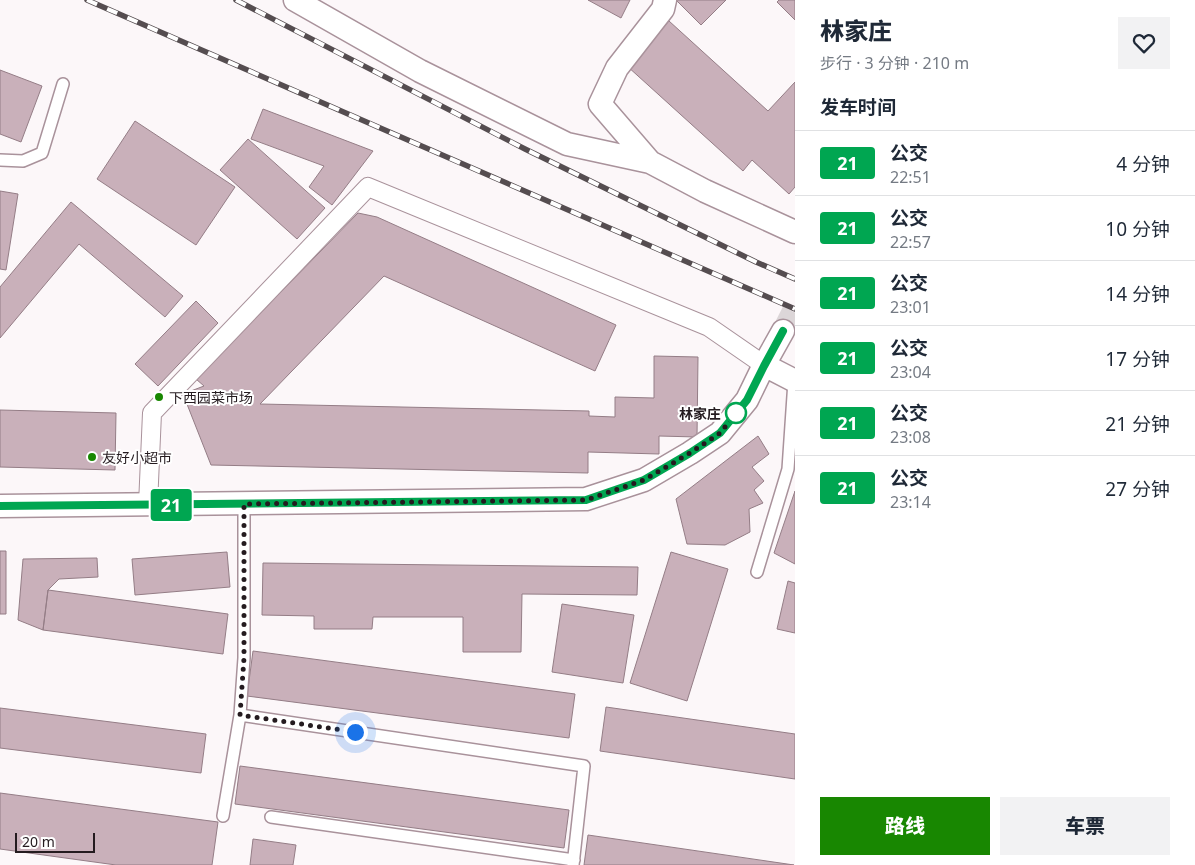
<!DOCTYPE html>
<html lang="zh">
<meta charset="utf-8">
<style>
:root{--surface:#fff;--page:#f2f2f3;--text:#1f2937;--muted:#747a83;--line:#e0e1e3;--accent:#188701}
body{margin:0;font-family:"Noto Sans","Noto Sans SC",sans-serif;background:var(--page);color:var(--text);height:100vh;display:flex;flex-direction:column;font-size:19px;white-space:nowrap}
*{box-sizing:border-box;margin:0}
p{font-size:16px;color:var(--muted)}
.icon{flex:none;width:28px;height:28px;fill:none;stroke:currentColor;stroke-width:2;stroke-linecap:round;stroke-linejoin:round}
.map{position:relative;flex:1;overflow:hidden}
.panel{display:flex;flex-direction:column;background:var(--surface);width:400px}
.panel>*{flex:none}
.badge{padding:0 10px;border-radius:4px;font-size:18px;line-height:32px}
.scale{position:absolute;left:15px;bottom:12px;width:80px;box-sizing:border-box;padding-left:5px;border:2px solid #241b1f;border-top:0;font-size:14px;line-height:18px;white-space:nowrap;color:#241b1f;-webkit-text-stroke:4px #fff;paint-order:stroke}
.you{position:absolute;width:25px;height:25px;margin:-12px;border:4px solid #fff;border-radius:50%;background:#1a73e8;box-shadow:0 0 0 8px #1a73e833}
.map>.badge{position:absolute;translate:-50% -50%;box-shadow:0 0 0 2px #fff}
h2{padding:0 25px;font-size:19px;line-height:45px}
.round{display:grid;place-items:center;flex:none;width:52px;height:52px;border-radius:0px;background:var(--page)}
.headline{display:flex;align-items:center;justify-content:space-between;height:85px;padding:0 25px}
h1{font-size:24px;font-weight:800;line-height:38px}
.cta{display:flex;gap:10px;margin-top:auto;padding:10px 25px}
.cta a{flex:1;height:58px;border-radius:0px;background:var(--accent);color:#fff;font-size:20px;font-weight:800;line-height:58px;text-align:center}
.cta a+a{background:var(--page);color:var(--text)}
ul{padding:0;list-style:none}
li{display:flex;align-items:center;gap:15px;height:65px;padding:0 25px;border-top:1px solid var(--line)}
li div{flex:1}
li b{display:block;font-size:19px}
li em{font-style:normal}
li .badge{min-width:55px;font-weight:700;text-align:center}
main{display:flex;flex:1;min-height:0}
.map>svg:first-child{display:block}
.building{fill:#c9b0ba;stroke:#947d86}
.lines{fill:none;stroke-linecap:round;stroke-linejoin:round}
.minor-tunnel{stroke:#dcd6d8;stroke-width:22;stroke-dasharray:22 11;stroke-linecap:butt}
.service-casing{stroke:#a9929b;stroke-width:14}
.pedestrian-casing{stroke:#a9929b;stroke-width:20}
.minor-casing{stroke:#a9929b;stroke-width:25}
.service{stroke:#fff;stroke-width:11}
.pedestrian{stroke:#fff;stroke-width:18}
.minor{stroke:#fff;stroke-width:22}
.rail-casing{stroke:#554d50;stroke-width:5.5}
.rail{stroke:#fff;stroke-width:4;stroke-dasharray:11;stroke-linecap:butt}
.line-casing{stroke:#fff;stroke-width:11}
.line{stroke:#00a651;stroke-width:8}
.walk{stroke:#241b1f;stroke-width:5;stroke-dasharray:0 9}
.poi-dot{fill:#188701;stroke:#fff;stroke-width:2}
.stop-dot{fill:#fff;stroke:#00a651;stroke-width:2.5}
.labels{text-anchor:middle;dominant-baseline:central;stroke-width:4;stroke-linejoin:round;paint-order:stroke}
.poi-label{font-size:14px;fill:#241b1f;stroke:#fff;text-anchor:start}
.stop-label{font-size:14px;font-weight:bold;fill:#241b1f;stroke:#fff;text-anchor:end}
</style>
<main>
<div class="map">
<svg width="795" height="865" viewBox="0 0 795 865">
<rect width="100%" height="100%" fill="#fcf7f9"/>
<path class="building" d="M 588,0 L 630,0 L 621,18 Z
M 676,0 L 726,0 L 701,25 Z
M 779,0 L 795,0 L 795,20 L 777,2 Z
M 669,21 L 768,111 L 795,82 L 795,187 L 789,194 L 752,160 L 743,171 L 627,66 Z
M 0,70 L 42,86 L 21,142 L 0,134 Z
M 263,109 L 373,151 L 332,205 L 309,187 L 324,166 L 251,139 Z
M 135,121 L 235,187 L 196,245 L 97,179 Z
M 248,139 L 325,208 L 297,239 L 220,170 Z
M 0,191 L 18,194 L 6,270 L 0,269 Z
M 71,202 L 183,296 L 165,317 L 79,244 L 0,338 L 0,287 Z
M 358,213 L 377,217 L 616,325 L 595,371 L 384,276 L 260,404 L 589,411 L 589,416 L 615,417 L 615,397 L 654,398 L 654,356 L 698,357 L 697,437 L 659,436 L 659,454 L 588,452 L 588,473 L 211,465 L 183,394 L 204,386 L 196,379 Z
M 196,301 L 218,323 L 158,386 L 135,364 Z
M 0,410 L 116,413 L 115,470 L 0,467 Z
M 758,436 L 769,454 L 752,467 L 764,481 L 754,490 L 763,503 L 749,509 L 750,532 L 725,545 L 687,544 L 676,499 Z
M 795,491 L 795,564 L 774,553 Z
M 0,551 L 6,551 L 6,614 L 0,614 Z
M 227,552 L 230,587 L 135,595 L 132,559 Z
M 671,552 L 728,569 L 687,701 L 630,683 Z
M 97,558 L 98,577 L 59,579 L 48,590 L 43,630 L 18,620 L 23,559 Z
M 263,563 L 638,567 L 637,595 L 522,594 L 521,652 L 463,652 L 463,617 L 373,617 L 372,629 L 314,629 L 314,616 L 262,615 Z
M 788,581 L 795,583 L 795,633 L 777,629 Z
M 48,590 L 228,614 L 223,654 L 43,630 Z
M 562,604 L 634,615 L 623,683 L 552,672 Z
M 253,651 L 575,694 L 569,738 L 247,696 Z
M 606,707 L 795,734 L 795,779 L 600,751 Z
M 0,708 L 206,734 L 201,773 L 0,748 Z
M 240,766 L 569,810 L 564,848 L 235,804 Z
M 0,793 L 218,822 L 212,865 L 116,865 L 0,849 Z
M 588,835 L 794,865 L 584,865 Z
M 253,839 L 296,845 L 293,865 L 250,865 Z"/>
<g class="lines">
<path class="minor-tunnel" d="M 783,331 L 795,307"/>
<g class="service-casing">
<path id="service" d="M 0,160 L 23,161 L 42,153 L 63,84
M 757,572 L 788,469 L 794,381
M 240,715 L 584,766 L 573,865
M 223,816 L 240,715 L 244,658 L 244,503
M 271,817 L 574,860"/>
</g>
<g class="pedestrian-casing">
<path id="pedestrian" d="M 148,505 L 152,413 L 368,187 L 709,327 L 764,365"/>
</g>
<g class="minor-casing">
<path id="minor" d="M 295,0 L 420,71 L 567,144 L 650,162 L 705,191 L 795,232
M 650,162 L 600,104 L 617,68 L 663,9 L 665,0
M 764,365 L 795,381
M 0,506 L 586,499 L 644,480 L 690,453 L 720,433 L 747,400 L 764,365 L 783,331"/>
</g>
<use href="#service" class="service"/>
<use href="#pedestrian" class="pedestrian"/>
<use href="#minor" class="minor"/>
<g class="rail-casing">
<path id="rail" d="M 87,0 L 795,309
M 236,0 L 525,149 L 756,262 L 795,279"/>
</g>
<use href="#rail" class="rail"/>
</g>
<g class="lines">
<g class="line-casing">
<path id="line" d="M 0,506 L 586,500 L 644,480 L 690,453 L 720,433 L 747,400 L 764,366 L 783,331"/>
</g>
<use href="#line" class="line"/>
<path class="walk" d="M 355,732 L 240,715 L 244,658 L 244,504 L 586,500 L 644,480 L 690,453 L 720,433 L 738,411 L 736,413"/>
</g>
<g class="poi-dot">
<circle cx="159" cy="397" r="5"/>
<circle cx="92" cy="457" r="5"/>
</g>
<circle class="stop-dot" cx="736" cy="413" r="10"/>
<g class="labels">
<g class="poi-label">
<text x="169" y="397">下西园菜市场</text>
<text x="102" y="457">友好小超市</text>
</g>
<g class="stop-label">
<text x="721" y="413">林家庄</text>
</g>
</g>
</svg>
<div class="scale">20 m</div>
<div class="you" style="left:355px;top:732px"></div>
<b class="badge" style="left:171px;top:505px;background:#00a651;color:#fff">21</b>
</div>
<section class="panel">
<div class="headline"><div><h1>林家庄</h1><p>步行 · 3 分钟 · 210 m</p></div><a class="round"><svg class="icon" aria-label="heart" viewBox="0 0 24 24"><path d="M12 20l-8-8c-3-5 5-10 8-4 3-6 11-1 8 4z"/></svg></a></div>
<h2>发车时间</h2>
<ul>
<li><span class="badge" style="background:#00a651;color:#fff">21</span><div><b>公交</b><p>22:51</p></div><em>4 分钟</em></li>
<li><span class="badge" style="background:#00a651;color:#fff">21</span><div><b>公交</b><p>22:57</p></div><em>10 分钟</em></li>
<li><span class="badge" style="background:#00a651;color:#fff">21</span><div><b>公交</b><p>23:01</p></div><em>14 分钟</em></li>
<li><span class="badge" style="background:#00a651;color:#fff">21</span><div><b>公交</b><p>23:04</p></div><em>17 分钟</em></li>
<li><span class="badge" style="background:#00a651;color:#fff">21</span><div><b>公交</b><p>23:08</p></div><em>21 分钟</em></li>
<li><span class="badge" style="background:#00a651;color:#fff">21</span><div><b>公交</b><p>23:14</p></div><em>27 分钟</em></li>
</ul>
<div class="cta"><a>路线</a><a>车票</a></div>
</section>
</main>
